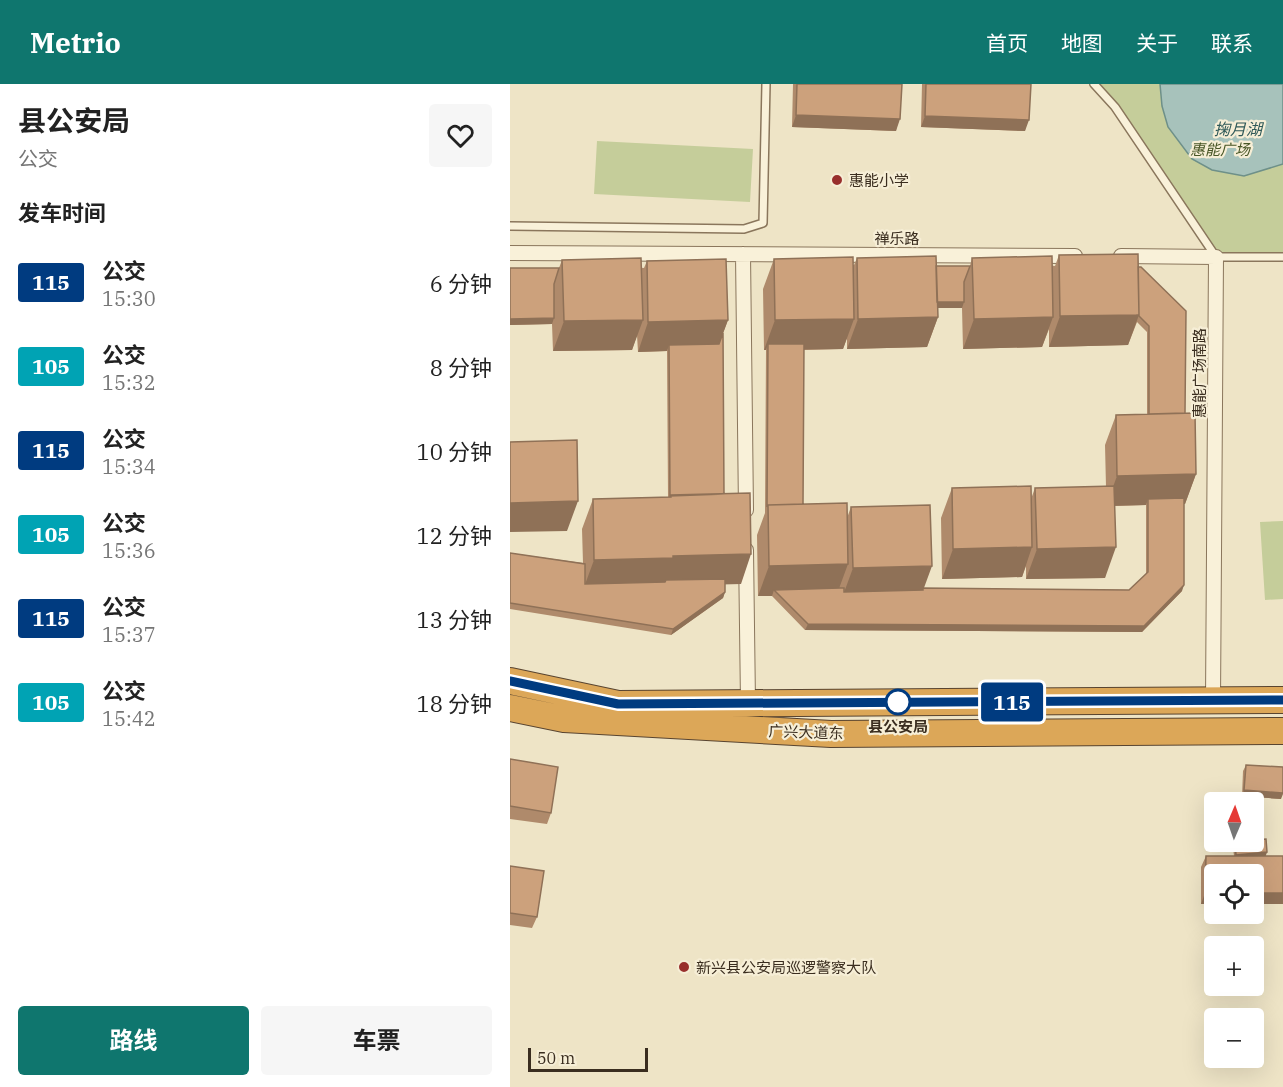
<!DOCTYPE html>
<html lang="zh">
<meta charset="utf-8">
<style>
:root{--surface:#fff;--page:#f6f6f6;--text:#222;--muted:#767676;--accent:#0f766e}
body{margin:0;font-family:"IBM Plex Serif","Noto Sans SC",serif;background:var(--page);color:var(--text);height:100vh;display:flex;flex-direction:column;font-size:22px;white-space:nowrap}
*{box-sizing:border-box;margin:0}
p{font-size:20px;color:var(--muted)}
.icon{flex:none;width:33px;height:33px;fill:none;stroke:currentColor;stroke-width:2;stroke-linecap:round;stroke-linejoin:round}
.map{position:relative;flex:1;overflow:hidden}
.panel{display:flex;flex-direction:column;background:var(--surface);width:510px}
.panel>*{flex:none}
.badge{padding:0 12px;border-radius:4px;font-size:21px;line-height:39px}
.needle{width:39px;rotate:2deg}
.fabs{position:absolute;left:694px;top:708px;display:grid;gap:12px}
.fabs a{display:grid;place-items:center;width:60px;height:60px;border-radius:6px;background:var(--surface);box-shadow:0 6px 24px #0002;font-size:30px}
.scale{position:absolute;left:18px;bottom:15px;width:120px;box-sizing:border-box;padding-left:6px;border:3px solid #3a2d1f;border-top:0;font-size:16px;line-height:21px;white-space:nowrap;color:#3a2d1f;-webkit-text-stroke:4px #f6eed6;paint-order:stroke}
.map>.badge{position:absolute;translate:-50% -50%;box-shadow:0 0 0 3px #fff}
h2{padding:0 18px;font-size:22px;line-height:54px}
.round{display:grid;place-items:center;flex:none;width:63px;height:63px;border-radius:6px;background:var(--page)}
.headline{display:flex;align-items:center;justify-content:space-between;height:102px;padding:0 18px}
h1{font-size:28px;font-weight:700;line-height:45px}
.primary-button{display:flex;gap:12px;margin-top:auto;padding:12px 18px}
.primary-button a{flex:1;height:69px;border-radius:6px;background:var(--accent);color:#fff;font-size:24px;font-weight:700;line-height:69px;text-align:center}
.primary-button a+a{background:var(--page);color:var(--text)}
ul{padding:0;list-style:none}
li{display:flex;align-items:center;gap:18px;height:84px;padding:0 18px}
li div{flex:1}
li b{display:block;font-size:22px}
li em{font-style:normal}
li .badge{min-width:66px;font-weight:700;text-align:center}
header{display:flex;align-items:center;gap:36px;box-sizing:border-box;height:84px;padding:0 30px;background:var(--accent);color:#fff}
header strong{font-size:28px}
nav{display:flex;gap:33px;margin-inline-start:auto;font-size:21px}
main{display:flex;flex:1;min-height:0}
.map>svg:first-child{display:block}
.green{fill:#c5cd9a}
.water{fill:#a7c2bb;stroke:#6e9089;stroke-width:1.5}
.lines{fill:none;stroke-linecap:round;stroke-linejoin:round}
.lane-casing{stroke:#8a765c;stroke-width:10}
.street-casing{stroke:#8a765c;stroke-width:16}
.highway-casing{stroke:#584430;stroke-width:28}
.lane{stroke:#f9f1d9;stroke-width:7}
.street{stroke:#f9f1d9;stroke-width:14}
.highway{stroke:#dca758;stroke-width:26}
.wall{fill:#af8a6b;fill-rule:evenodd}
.shaded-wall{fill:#8f7157}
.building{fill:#cca17c;stroke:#8f7157;stroke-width:1.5}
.line-casing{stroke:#fff;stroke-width:14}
.line{stroke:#003b80;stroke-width:9}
.poi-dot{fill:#982f2c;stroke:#f6eed6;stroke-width:2}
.stop-dot{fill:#fff;stroke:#003b80;stroke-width:3}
.labels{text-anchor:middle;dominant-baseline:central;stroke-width:4.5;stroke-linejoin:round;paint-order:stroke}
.park-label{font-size:15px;font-style:italic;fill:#485626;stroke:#f6eed6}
.poi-label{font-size:15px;fill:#3a2d1f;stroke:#f6eed6;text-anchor:start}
.street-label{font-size:15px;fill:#3a2d1f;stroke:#f6eed6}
.stop-label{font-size:15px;font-weight:bold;fill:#3a2d1f;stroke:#f6eed6}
.water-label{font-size:16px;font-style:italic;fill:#2f5958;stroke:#f6eed6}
</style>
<header>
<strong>Metrio</strong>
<nav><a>首页</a><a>地图</a><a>关于</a><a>联系</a></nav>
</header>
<main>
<section class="panel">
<div class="headline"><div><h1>县公安局</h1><p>公交</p></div><a class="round"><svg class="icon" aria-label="heart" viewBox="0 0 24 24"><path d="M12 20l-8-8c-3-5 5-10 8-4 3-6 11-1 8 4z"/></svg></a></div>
<h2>发车时间</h2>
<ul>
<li><span class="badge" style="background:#003b80;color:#fff">115</span><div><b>公交</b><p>15:30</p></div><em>6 分钟</em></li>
<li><span class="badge" style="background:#00a3b4;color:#fff">105</span><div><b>公交</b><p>15:32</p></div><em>8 分钟</em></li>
<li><span class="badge" style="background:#003b80;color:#fff">115</span><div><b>公交</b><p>15:34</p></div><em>10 分钟</em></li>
<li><span class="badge" style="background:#00a3b4;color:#fff">105</span><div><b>公交</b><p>15:36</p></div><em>12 分钟</em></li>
<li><span class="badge" style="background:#003b80;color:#fff">115</span><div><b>公交</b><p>15:37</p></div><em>13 分钟</em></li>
<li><span class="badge" style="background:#00a3b4;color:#fff">105</span><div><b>公交</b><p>15:42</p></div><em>18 分钟</em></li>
</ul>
<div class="primary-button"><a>路线</a><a>车票</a></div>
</section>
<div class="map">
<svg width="773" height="1003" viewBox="0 0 773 1003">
<rect width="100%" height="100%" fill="#eee4c6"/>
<path class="green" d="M 584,0 L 773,0 L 773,173 L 706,173 L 605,23 Z
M 87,57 L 243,65 L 240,118 L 84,110 Z
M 773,437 L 773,515 L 755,516 L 750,438 Z"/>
<path class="water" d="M 650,0 L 773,0 L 773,80 L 734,92 L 702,86 L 682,75 L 658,43 L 652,22 Z"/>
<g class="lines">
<g class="lane-casing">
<path id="lane" d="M 584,0 L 605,23 L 706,173 L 773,173
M 0,142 L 234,145 L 253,139 L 256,0"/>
</g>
<g class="street-casing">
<path id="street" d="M 0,169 L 565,172
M 233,170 L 236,426
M 611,172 L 706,173 L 703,617
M 236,466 L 238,619"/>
</g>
<g class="highway-casing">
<path id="highway" d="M 0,597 L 108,620 L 773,616
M 0,624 L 54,635 L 321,650 L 773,647"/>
</g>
<use href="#lane" class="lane"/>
<use href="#street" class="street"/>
<use href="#highway" class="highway"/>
</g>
<path class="wall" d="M 283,0 L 392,0 L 386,47 L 282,43 Z
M 412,0 L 521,0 L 515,47 L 411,43 Z
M 549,171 L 628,183 L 675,329 L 686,390 L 675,420 L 674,420 L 672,507 L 632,548 L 295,546 L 262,512 L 248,512 L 247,451 L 255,429 L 256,266 L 254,266 L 253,205 L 264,175 L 344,181 L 347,174 L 426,182 L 460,182 L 462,174 L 545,182 ZM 427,224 L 452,224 L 453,265 L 532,263 L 539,245 L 539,263 L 618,261 L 627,238 L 637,248 L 637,330 L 606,331 L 595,361 L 596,403 L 525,404 L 521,415 L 442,404 L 431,434 L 432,495 L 512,493 L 516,482 L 516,495 L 595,494 L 605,422 L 636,421 L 636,490 L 619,506 L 413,504 L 341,423 L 337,434 L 293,420 L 294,266 L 333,265 L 337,254 L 337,265 L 417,263 L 428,233 Z
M 52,176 L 134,184 L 137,177 L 218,236 L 213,249 L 214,410 L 231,500 L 215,500 L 215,508 L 213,514 L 161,551 L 0,525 L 0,469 L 73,479 L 72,445 L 83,415 L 158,413 L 157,267 L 128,268 L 127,251 L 122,266 L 43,267 L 42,240 L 0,241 L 0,184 L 49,184 Z
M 0,675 L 41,729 L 37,740 L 0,735 Z
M 736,681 L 771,715 L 732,712 L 733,687 Z
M 725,758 L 757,768 L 755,772 L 705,790 L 705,820 L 691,820 L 691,783 L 696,772 L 724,772 L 723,763 Z
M 0,782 L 27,833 L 22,844 L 0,841 Z"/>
<path class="shaded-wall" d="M 286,31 L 390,35 L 386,47 L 282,43 Z
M 415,32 L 519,36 L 515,47 L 411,43 Z
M 418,218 L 454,218 L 452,224 L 416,224 Z
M 629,231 L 618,261 L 539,263 L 550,232 Z
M 428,233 L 417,263 L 337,265 L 348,235 Z
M 543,233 L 532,263 L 453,265 L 464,235 Z
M 44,234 L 42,240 L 0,241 L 0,235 Z
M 344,235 L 333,265 L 258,266 L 258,260 L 256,266 L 254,266 L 265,236 Z
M 133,236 L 122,266 L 43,267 L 54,237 Z
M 218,236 L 207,266 L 159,261 L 157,267 L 128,268 L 138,238 Z
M 686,390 L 675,420 L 638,421 L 638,415 L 636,421 L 596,422 L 607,392 Z
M 68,417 L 57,447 L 0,448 L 0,419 Z
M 522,463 L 512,493 L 432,495 L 443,465 Z
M 606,463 L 595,494 L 516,495 L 527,465 Z
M 241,470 L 231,500 L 153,502 L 73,506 L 84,476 L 163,472 Z
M 338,480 L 327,510 L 264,506 L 262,512 L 248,512 L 259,482 Z
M 422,482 L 411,512 L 332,514 L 343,484 Z
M 674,501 L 672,507 L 632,548 L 295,546 L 298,540 Z
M 215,508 L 213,514 L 161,551 L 163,545 Z
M 734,706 L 773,709 L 773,710 L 771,715 L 732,712 Z
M 757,768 L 755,774 L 724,777 L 726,771 Z
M 695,809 L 705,809 L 705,820 L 691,820 Z
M 744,809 L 773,809 L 773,820 L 744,820 Z"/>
<path class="building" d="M 287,0 L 392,0 L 390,35 L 286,31 Z
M 416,0 L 521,0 L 519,36 L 415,32 Z
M 628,170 L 629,231 L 550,232 L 549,171 Z
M 426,172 L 428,233 L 348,235 L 347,174 Z
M 542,172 L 543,233 L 464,235 L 462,174 Z
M 343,173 L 344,235 L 265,236 L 264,175 Z
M 131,174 L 133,236 L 54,237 L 52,176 Z
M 216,175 L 218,236 L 138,238 L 137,177 Z
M 426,182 L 460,182 L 454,198 L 454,218 L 427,218 Z
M 628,183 L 631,183 L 676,227 L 675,329 L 639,330 L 639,242 L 628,231 L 629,231 Z
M 0,184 L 49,184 L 44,200 L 44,234 L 0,235 Z
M 213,249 L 214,410 L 160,412 L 159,261 L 209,260 Z
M 258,260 L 294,260 L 293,420 L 258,421 L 257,423 Z
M 685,329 L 686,390 L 607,392 L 606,331 Z
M 67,356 L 68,417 L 0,419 L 0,358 Z
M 521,402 L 522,463 L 443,465 L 442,404 Z
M 604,402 L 606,463 L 527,465 L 525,404 Z
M 240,409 L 241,470 L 163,472 L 163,474 L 84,476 L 83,415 L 161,413 L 161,411 Z
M 674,414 L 674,501 L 634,542 L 298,540 L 264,506 L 330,504 L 334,504 L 334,508 L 413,506 L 413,504 L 619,506 L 638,488 L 638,415 Z
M 337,419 L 338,480 L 259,482 L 258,421 Z
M 420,421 L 422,482 L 343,484 L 341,423 Z
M 0,469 L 75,480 L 75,500 L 155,498 L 156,496 L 215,495 L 215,508 L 163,545 L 0,519 Z
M 0,675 L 48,683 L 41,729 L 0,722 Z
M 736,681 L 773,683 L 773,709 L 734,706 Z
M 756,755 L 757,768 L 726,771 L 725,758 L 744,758 L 744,756 Z
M 696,772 L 773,772 L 773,809 L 744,809 L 744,790 L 705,790 L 705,809 L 695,809 Z
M 0,782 L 34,787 L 27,833 L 0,829 Z"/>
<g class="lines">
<g class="line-casing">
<path id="line" d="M 0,597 L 108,620 L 773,616"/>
</g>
<use href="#line" class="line"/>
</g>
<g class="poi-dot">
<circle cx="327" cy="96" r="6"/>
<circle cx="174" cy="883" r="6"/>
</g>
<circle class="stop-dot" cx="388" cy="618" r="12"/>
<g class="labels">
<g class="park-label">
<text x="710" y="65">惠能广场</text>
</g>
<g class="poi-label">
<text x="339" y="96">惠能小学</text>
<text x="186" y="883">新兴县公安局巡逻警察大队</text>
</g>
<g class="street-label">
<text x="387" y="154">禅乐路</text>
<text transform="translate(689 289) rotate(-90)">惠能广场南路</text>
<text transform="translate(296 648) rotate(2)">广兴大道东</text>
</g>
<g class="stop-label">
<text x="388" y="642">县公安局</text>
</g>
<g class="water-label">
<text x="728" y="45">掬月湖</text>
</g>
</g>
</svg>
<div class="fabs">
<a><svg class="needle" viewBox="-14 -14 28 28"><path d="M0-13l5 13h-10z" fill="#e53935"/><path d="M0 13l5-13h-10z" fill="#767676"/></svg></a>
<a><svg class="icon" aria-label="locate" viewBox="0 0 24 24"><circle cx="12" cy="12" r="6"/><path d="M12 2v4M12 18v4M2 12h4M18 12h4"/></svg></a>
<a>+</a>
<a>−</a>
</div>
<div class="scale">50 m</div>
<b class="badge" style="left:502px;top:618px;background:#003b80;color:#fff">115</b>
</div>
</main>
